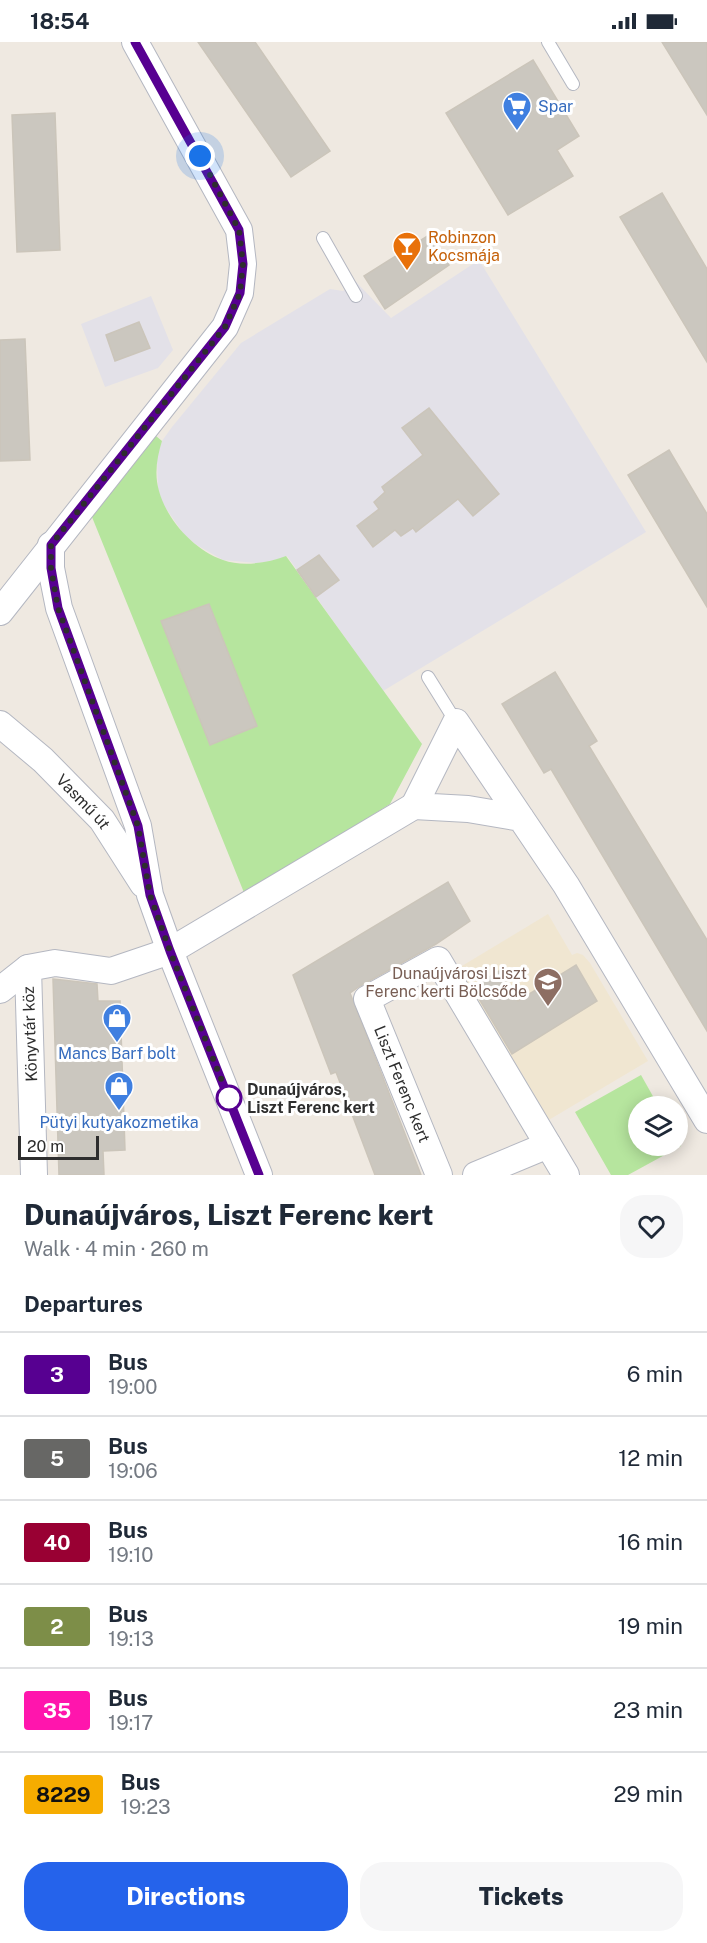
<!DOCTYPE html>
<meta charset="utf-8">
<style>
:root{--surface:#fff;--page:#f6f6f7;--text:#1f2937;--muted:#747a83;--line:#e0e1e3;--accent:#2563eb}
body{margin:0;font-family:"Public Sans",sans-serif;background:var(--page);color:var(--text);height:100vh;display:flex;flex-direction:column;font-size:22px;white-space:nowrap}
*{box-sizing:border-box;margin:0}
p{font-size:20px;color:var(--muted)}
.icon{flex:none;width:33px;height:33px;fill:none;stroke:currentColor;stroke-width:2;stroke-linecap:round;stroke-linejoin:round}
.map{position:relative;height:1133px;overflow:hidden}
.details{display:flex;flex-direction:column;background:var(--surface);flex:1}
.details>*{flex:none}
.badge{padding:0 12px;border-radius:4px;font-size:21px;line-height:39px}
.tools{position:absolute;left:628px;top:1054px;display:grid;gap:12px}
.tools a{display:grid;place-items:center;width:60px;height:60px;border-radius:50%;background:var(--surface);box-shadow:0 3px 15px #0003;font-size:30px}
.scale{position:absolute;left:18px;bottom:15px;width:81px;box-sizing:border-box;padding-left:6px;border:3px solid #2e2e2e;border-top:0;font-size:16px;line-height:21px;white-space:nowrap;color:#2e2e2e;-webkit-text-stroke:4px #fff;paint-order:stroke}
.you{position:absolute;width:30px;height:30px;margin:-15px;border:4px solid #fff;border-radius:50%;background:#1a73e8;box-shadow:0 0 0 9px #1a73e833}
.map>.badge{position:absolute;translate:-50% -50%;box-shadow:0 0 0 3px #fff}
h2{padding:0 24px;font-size:22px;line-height:54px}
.round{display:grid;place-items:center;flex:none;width:63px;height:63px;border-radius:24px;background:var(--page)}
.headline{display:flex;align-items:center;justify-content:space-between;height:102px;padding:0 24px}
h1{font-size:28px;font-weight:800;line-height:45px}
.button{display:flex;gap:12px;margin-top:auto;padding:12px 24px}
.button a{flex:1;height:69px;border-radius:24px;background:var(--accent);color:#fff;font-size:24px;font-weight:800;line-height:69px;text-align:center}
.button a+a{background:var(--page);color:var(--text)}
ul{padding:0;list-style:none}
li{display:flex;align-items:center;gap:18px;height:84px;padding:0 24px;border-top:2px solid var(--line)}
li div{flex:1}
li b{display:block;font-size:22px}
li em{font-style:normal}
li .badge{min-width:66px;font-weight:700;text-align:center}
.status{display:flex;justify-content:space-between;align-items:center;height:42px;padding:0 30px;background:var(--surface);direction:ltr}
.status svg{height:16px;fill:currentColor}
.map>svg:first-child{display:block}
.industrial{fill:#e3e1e8}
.education{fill:#f0e6d1}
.green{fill:#b6e59e}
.building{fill:#cbc7bf;stroke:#cbc5ba;stroke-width:1.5}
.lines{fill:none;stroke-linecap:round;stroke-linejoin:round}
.service-casing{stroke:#b4b7c1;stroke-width:14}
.minor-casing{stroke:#b4b7c1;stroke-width:28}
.service{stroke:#fff;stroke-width:12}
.minor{stroke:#fff;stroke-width:26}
.line-casing{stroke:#fff;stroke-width:14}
.line{stroke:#570091;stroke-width:9}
.walk{stroke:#2e2e2e;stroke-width:6;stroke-dasharray:0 10.8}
.stop-dot{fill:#fff;stroke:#570091;stroke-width:3}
.labels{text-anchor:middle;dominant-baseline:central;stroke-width:6;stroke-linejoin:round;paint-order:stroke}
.shop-label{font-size:16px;fill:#366cbe;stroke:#fff}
.food-label{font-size:16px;fill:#c56008;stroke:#fff;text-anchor:start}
.street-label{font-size:16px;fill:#2e2e2e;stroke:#fff}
.education-label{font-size:16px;fill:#785e54;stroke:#fff;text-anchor:end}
.stop-label{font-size:16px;font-weight:bold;fill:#2e2e2e;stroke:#fff;text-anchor:start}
</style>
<div class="status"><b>18:54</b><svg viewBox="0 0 49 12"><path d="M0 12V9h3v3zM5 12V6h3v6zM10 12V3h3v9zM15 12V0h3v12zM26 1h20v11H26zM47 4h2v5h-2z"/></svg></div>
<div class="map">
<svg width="707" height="1133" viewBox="0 0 707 1133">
<rect width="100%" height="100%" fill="#efe9e1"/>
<path class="industrial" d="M 479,218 L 646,490 L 383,649 L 287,514 L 274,519 L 256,521 L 223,518 L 195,502 L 183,491 L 163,462 L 158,447 L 157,415 L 162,399 L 172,385 L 241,301 L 330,247 L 343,249 L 356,240 L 391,276 Z
M 151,254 L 173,308 L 158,326 L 105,345 L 81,282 Z"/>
<path class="education" d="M 548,872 L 572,913 L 577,911 L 583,913 L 590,921 L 648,1019 L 547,1079 L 488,978 L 489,977 L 470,950 L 452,930 Z"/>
<path class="green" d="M 156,394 L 162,399 C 157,415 154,432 159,449 C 167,478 194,508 223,518 C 242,525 268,521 286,514 L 422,702 L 390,762 L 245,853 L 92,475 Z
M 641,1033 L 659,1065 L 639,1065 L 639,1104 L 678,1104 L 678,1099 L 681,1104 L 628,1133 L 611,1133 L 575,1070 Z"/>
<path class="building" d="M 198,0 L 255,0 L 330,109 L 291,135 Z
M 662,0 L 707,0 L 707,73 Z
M 533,18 L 579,94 L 557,108 L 573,134 L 508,173 L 446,71 Z
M 55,71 L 60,208 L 17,210 L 12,73 Z
M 662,151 L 707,227 L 707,320 L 620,175 Z
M 429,193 L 449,223 L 385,267 L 364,234 Z
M 139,280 L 150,306 L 115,319 L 106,293 Z
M 25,297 L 30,418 L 0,419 L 0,298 Z
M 429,366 L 499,452 L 473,474 L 458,457 L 416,490 L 413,486 L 401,494 L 395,488 L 373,505 L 357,484 L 379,467 L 374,460 L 385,450 L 382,445 L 423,413 L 402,386 Z
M 669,408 L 707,472 L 707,565 L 628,433 Z
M 319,513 L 339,538 L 316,555 L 297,528 Z
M 209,562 L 257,684 L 210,703 L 161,579 Z
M 555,630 L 597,699 L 589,704 L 707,898 L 707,989 L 551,727 L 544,731 L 502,662 Z
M 448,840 L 470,879 L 436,902 L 360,944 L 350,951 L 421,1133 L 375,1133 L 336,1030 L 331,1032 L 293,933 Z
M 576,923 L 597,959 L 512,1012 L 472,945 L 499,929 L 518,959 Z
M 53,937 L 97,942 L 98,959 L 120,959 L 125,1108 L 103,1109 L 104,1133 L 59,1133 Z"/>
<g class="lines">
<g class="service-casing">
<path id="service" d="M 548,0 L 573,42
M 323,196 L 356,254
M 428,635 L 456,680"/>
</g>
<g class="minor-casing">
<g id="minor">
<path d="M 51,503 L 51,526 L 59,566 L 138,784 L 150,853 L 170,909 L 259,1133"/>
<path d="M 0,570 L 225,285 L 240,251 L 243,222 L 239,188 L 135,0"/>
<path id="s1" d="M 0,682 L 43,718 L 102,778 L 143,842"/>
<path d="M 521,776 L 468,767 L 414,764 L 456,680 L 566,843 L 707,1078"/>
<path d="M 0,948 L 28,926"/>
<path d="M 34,1133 L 28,926 L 55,921 L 111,929 L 170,909 L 414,764"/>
<path d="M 439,1133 L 367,957 L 438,918 L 566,1133"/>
<path d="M 476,1133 L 548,1103"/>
</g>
</g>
<use href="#service" class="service"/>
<use href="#minor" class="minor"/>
</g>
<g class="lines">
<g class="line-casing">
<path id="line" d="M 135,0 L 239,188 L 243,222 L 240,251 L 225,285 L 51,503 L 51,526 L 58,566 L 138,784 L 150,853 L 170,909 L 259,1133"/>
</g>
<use href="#line" class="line"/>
<path class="walk" d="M 200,114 L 239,188 L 243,222 L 240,251 L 225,285 L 51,503 L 51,526 L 58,566 L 138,784 L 150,853 L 170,909 L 230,1059 L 229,1056"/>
</g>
<defs>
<g id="supermarket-pin" transform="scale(1.5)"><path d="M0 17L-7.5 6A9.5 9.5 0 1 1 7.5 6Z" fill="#3f7fe0" stroke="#fff"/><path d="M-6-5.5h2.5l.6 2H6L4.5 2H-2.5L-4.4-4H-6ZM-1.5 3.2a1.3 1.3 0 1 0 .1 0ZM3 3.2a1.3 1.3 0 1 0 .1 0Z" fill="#fff"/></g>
<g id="bar-pin" transform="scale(1.5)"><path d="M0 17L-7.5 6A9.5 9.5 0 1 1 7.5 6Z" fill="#e8710a" stroke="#fff"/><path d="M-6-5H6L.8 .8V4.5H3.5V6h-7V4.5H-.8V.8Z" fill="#fff"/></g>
<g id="school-pin" transform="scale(1.5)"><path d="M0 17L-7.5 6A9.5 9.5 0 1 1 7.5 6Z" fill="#8d6e63" stroke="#fff"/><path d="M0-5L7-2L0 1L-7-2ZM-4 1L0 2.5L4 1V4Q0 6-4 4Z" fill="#fff"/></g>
<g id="shop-pin" transform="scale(1.5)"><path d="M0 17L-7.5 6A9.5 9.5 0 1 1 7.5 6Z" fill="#3f7fe0" stroke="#fff"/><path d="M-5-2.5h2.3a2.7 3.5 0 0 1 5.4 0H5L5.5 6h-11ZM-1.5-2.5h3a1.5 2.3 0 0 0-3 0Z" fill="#fff"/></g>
</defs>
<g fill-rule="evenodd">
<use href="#supermarket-pin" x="517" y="64"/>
<use href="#bar-pin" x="407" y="204"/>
<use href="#school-pin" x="548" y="940"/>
<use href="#shop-pin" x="117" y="976"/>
<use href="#shop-pin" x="119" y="1044"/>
</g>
<circle class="stop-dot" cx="229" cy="1056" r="12"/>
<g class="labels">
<g class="shop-label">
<text x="538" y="64" text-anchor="start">Spar</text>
<text x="117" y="1011">Mancs Barf bolt</text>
<text x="119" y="1080">Pütyi kutyakozmetika</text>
</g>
<g class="food-label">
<text x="428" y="195">Robinzon<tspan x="428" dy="18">Kocsmája</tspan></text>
</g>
<g class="street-label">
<text stroke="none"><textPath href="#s1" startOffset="114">Vasmű út</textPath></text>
<text transform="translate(30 992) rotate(-92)">Könyvtár köz</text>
<text transform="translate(402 1042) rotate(68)">Liszt Ferenc kert</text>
</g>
<g class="education-label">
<text x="527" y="931">Dunaújvárosi Liszt<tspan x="527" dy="18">Ferenc kerti Bölcsőde</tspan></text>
</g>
<g class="stop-label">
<text x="247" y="1047">Dunaújváros,<tspan x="247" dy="18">Liszt Ferenc kert</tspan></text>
</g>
</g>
</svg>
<div class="tools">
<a><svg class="icon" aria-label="layers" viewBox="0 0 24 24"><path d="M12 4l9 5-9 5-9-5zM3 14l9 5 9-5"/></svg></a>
</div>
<div class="scale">20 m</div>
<div class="you" style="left:200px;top:114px"></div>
</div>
<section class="details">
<div class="headline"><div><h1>Dunaújváros, Liszt Ferenc kert</h1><p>Walk · 4 min · 260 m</p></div><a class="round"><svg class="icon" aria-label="heart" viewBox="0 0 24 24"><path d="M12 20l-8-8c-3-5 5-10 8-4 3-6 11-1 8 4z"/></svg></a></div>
<h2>Departures</h2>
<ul>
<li><span class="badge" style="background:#570091;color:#fff">3</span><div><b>Bus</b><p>19:00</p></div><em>6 min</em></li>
<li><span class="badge" style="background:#676765;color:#fff">5</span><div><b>Bus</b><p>19:06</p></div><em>12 min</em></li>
<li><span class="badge" style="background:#903;color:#fff">40</span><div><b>Bus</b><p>19:10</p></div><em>16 min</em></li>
<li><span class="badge" style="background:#7d8e48;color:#fff">2</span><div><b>Bus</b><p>19:13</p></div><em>19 min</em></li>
<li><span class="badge" style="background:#ff15ad;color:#fff">35</span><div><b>Bus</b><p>19:17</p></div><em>23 min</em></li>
<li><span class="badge" style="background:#f6ac00;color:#111">8229</span><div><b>Bus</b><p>19:23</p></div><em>29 min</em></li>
</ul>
<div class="button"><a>Directions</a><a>Tickets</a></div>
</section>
